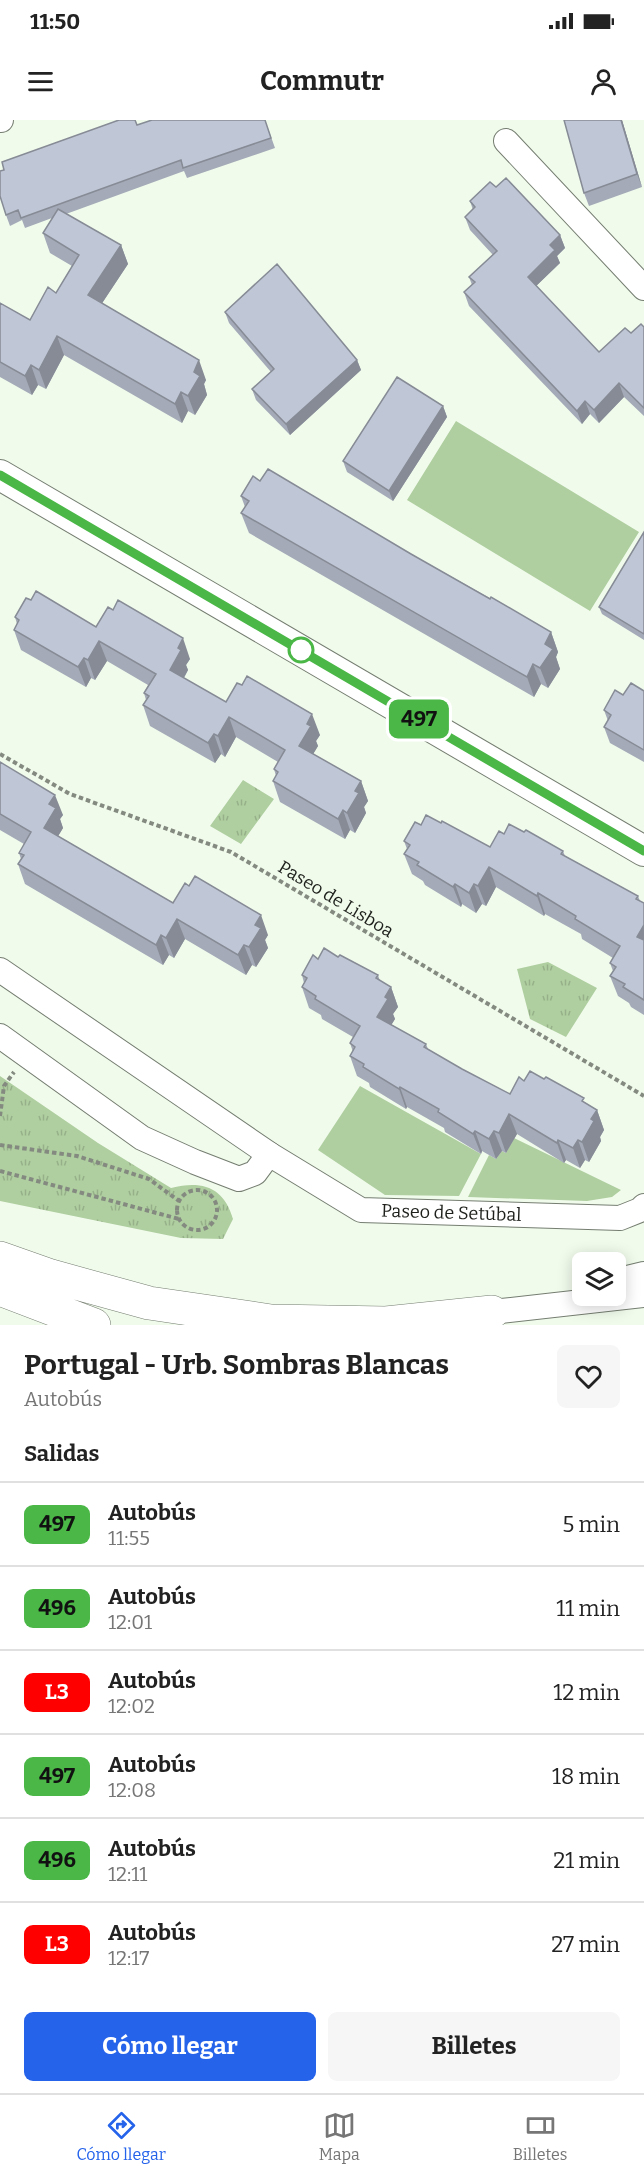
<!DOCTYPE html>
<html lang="es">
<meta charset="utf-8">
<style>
:root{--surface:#fff;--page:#f6f6f6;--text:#222;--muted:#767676;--line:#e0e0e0;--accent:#2563eb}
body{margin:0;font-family:Bitter,serif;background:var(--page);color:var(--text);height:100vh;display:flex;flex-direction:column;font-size:22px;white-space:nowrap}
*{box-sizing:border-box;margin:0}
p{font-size:20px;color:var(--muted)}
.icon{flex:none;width:33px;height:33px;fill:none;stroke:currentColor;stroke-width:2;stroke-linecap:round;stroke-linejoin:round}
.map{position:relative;height:1205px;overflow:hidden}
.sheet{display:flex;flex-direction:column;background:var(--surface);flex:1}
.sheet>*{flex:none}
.badge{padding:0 12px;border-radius:9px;font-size:21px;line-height:39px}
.fabs{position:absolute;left:572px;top:1132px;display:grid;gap:12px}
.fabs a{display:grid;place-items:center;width:54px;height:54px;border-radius:9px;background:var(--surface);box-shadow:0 3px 15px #0003;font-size:30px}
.map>.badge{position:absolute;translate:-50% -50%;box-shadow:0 0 0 3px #fff}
h2{padding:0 24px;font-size:22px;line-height:54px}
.round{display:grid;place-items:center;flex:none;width:63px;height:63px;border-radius:9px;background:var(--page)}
.summary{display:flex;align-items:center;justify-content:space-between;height:102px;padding:0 24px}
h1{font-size:28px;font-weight:700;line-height:45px}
.primary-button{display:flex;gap:12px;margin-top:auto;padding:12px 24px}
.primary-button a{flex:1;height:69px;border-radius:9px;background:var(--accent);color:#fff;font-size:24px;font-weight:700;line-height:69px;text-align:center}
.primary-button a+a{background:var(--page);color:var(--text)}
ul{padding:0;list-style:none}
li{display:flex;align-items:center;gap:18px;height:84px;padding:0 24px;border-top:2px solid var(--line)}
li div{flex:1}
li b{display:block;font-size:22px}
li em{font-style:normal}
li .badge{min-width:66px;font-weight:700;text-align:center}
.status{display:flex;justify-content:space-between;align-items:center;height:42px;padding:0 30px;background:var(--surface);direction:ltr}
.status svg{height:16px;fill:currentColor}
header{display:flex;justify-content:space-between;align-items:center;height:78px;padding:0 24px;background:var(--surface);font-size:27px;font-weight:700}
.dock{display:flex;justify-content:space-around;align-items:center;height:84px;border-top:2px solid var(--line);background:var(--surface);font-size:16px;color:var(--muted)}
.dock a{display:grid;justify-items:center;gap:3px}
.dock .current{color:var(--accent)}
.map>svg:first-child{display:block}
.grass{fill:url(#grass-tufts)}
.garden{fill:#afcfa0}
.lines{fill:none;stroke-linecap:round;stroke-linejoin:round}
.minor-casing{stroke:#747d70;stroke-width:26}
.major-casing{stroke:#747d70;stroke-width:32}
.highway-casing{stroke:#747d70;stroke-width:34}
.path{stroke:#848a80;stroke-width:4;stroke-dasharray:4.5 3;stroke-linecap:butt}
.minor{stroke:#fff;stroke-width:24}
.major{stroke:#fff;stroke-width:30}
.highway{stroke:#fff;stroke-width:33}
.wall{fill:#a4aab7}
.shaded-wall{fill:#868b95}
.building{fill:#bfc6d5;stroke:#868b95;stroke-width:1.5}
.line-casing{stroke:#fff;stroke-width:14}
.line{stroke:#4ab747;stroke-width:9}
.stop-dot{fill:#fff;stroke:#4ab747;stroke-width:3}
.labels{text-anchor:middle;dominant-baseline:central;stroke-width:4.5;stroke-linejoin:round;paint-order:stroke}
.street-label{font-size:18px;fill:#1d201b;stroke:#f1fbec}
</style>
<div class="status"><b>11:50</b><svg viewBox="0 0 49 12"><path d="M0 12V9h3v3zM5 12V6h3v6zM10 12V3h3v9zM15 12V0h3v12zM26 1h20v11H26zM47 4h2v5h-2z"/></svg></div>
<header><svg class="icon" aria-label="menu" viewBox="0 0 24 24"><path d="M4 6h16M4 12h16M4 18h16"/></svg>Commutr<svg class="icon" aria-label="person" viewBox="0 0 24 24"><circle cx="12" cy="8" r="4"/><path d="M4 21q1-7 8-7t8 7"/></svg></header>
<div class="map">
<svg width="644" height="1205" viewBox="0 0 644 1205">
<defs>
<pattern id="grass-tufts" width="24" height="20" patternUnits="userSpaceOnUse" patternTransform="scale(1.5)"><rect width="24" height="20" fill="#afcfa0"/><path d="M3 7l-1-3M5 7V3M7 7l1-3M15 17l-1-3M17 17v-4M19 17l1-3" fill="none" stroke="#96b189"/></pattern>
</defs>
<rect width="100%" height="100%" fill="#f1fbec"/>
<path class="grass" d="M 243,660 L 274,679 L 241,724 L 210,706 Z
M 548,842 L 597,868 L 566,917 L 530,899 L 517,849 Z
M 0,956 L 98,1023 L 171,1068 C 202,1060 224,1067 233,1099 L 223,1119 L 181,1118 L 0,1081 Z"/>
<path class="garden" d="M 456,301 L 639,412 L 590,491 L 407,380 Z
M 360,966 L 481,1034 L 459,1076 L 385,1075 L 318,1030 Z
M 514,1018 L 621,1070 L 612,1077 L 587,1081 L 468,1077 L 489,1035 L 496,1039 L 502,1031 L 506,1033 Z"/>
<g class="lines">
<g class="minor-casing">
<g id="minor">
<path d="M 0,0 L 1,0"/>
<path d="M 506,21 L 644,168"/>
<path id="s1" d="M 0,850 L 269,1034 L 361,1090 L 620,1098 L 640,1090 L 644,1086"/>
<path d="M 0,916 L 142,1018 L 195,1042 L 239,1059 L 255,1053 L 269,1034"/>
<path d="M 615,1161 L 644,1154"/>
<path d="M 492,1192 L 644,1175"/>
</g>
</g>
<g class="major-casing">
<path id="major" d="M 0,355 L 644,731"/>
</g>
<g class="highway-casing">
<path id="highway" d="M 0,1138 L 51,1156 L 149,1183 L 271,1201 L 386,1203 L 492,1192
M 0,1169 L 94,1205"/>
</g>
<path class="path" d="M 0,634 L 70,674 L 231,732 L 644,976
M 0,996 L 4,966 L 14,952
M 0,1025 L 77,1036 L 149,1059 L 179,1081
M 0,1051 L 179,1099
M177 1090a20 20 0 1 1 40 0a20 20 0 1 1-40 0Z"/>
<use href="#minor" class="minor"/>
<use href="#major" class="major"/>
<use href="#highway" class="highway"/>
</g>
<path class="wall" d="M 265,0 L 275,28 L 187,58 L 184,51 L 66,94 L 121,125 L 128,144 L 102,183 L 206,260 L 204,264 L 207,275 L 195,295 L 188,291 L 182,303 L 64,235 L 46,269 L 38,265 L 32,275 L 0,257 L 0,183 L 30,200 L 56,173 L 72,146 L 50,133 L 43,113 L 52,98 L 25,108 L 22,100 L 10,106 L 6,95 L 137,5 Z
M 564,0 L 622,0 L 642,67 L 589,86 L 584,73 Z
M 470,81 L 560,115 L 565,128 L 557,136 L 560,143 L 536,166 L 599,232 L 631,213 L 644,207 L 644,296 L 624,277 L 599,303 L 590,294 L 582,304 L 469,186 L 464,172 L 472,165 L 469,157 L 493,135 L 470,110 L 465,97 L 473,90 Z
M 225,192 L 357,240 L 361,250 L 290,315 L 256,280 L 252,269 L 271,252 L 229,203 Z
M 443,286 L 447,297 L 393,381 L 347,352 L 343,341 Z
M 260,361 L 411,434 L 551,512 L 558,532 L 556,537 L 560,549 L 548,568 L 541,564 L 534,577 L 249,413 L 241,393 L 245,387 L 241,376 Z
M 644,412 L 644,520 L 602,494 L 599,487 Z
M 15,497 L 96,507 L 190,539 L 186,545 L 188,550 L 184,558 L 226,582 L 320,615 L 316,621 L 318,626 L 313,634 L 361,661 L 368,681 L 364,687 L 366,693 L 355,713 L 350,710 L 345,719 L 280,682 L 273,661 L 276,656 L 274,649 L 278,642 L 236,617 L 225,637 L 221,634 L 215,643 L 150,606 L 143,585 L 146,580 L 144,573 L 148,565 L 107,541 L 95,560 L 91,558 L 86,567 L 21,530 L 14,510 L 17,504 Z
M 644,571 L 644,642 L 610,623 L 604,607 L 608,601 L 604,590 L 623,575 Z
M 0,642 L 63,695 L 60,699 L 63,708 L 58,716 L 173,783 L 268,815 L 265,820 L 268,828 L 256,847 L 252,845 L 246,855 L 185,819 L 174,838 L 169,835 L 163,845 L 25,764 L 18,744 L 21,739 L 19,733 L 24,724 L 0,710 Z
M 441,703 L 490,727 L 504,714 L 524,712 L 563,731 L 565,736 L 638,776 L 640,781 L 644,783 L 644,895 L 631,887 L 629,883 L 618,876 L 610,856 L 613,851 L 610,843 L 613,838 L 582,819 L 581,814 L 545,794 L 544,796 L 496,767 L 486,786 L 482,784 L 476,793 L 462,784 L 461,787 L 425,765 L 423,761 L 412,754 L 404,734 L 407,729 L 404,721 L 421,705 Z
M 338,837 L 378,855 L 380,861 L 391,867 L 398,887 L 393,894 L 395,899 L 391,905 L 426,924 L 428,929 L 462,949 L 510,974 L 524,961 L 586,983 L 597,990 L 604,1010 L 600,1017 L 601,1021 L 589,1042 L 585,1040 L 580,1048 L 566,1040 L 564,1043 L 517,1014 L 506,1033 L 502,1031 L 496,1039 L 482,1031 L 481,1034 L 445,1012 L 444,1008 L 407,987 L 406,989 L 370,967 L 369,963 L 357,956 L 350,936 L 353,932 L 350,923 L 353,917 L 322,899 L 321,895 L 309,888 L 302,867 L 304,863 L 302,855 L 318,839 Z"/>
<path class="shaded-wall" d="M 621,0 L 622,0 L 642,67 L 637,54 Z
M 560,115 L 565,128 L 557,136 L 560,143 L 532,170 L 528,157 L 550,125 Z
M 121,125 L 128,144 L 95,194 L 88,175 Z
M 57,216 L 64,235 L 46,269 L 39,250 Z
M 199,240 L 206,260 L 204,264 L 207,275 L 195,295 L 188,276 L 194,252 Z
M 357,240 L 361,250 L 290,315 L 286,304 Z
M 31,245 L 38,265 L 32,275 L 25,256 Z
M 619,263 L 624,277 L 599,303 L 594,290 Z
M 181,272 L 188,291 L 182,303 L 175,284 Z
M 585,281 L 590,294 L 582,304 L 577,291 Z
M 443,286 L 447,297 L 393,381 L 389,371 Z
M 551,512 L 558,532 L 556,537 L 560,549 L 548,568 L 540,548 L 545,524 Z
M 183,518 L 190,539 L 186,545 L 188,550 L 177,570 L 170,550 L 178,528 Z
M 99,521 L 107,541 L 95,560 L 88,540 Z
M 84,538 L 91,558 L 86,567 L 78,547 Z
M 533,544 L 541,564 L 534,577 L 527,557 Z
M 312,594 L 320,615 L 316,621 L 318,626 L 306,646 L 299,626 L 307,604 Z
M 229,597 L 236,617 L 225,637 L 218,616 Z
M 214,614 L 221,634 L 215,643 L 208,623 Z
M 361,661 L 368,681 L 364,687 L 366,693 L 355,713 L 347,693 L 355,671 Z
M 55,675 L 63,695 L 60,699 L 63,708 L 51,728 L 44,708 L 49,684 Z
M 343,690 L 350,710 L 345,719 L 338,699 Z
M 489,747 L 496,767 L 486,786 L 478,766 Z
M 455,764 L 462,784 L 461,787 L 453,767 Z
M 474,764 L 482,784 L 476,793 L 469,773 Z
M 538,773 L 545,794 L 544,796 L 537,776 Z
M 261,795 L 268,815 L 265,820 L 268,828 L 256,847 L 249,827 L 255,805 Z
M 177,799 L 185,819 L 174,838 L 166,818 Z
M 644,805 L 644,835 L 637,817 Z
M 161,815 L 169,835 L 163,845 L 156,825 Z
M 244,825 L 252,845 L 246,855 L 238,835 Z
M 391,867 L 398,887 L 393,894 L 395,899 L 384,917 L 377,897 L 385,877 Z
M 400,967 L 407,987 L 406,989 L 399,969 Z
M 597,990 L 604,1010 L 600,1017 L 601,1021 L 589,1042 L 582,1022 L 591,999 Z
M 509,994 L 517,1014 L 506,1033 L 499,1013 Z
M 475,1011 L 482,1031 L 481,1034 L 473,1014 Z
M 494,1011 L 502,1031 L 496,1039 L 489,1019 Z
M 558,1020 L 566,1040 L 564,1043 L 557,1023 Z
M 578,1020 L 585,1040 L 580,1048 L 573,1028 Z"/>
<path class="building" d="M 119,0 L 135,0 L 137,5 L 152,0 L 265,0 L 271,18 L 183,48 L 181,40 L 21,98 L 18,90 L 6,95 L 0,76 L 0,51 L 4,50 L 2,42 Z
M 564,0 L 621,0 L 637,54 L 584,73 Z
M 506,58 L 560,115 L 550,125 L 555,130 L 528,157 L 599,232 L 625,208 L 631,213 L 641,204 L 644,207 L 644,288 L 619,263 L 594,290 L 585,281 L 577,291 L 464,172 L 475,162 L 469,157 L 497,131 L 465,97 L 475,87 L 470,81 L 490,62 L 496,67 Z
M 58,89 L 121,125 L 88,175 L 199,240 L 194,252 L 200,256 L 188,276 L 181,272 L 175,284 L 57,216 L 39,250 L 31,245 L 25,256 L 0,242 L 0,183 L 30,200 L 48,167 L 56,173 L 79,135 L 43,113 Z
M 277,144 L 357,240 L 286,304 L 252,269 L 274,249 L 225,192 Z
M 397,257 L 443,286 L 389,371 L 343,341 Z
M 268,349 L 411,434 L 490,479 L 491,477 L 551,512 L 545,524 L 553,529 L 540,548 L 533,544 L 527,557 L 241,393 L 249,381 L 241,376 L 253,356 L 260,361 Z
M 644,412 L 644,514 L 599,487 Z
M 36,471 L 96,507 L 108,487 L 113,490 L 118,480 L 183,518 L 178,528 L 181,530 L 170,550 L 226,582 L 237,563 L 242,565 L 247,556 L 312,594 L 307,604 L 311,606 L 299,626 L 361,661 L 355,671 L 359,673 L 347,693 L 343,690 L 338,699 L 273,661 L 278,652 L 274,649 L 285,630 L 229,597 L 218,616 L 214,614 L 208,623 L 143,585 L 149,576 L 144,573 L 156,554 L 99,521 L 88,540 L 84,538 L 78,547 L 14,510 L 19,500 L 15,497 L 26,478 L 31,480 Z
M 631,563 L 644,571 L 644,630 L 604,607 L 611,595 L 604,590 L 615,570 L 623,575 Z
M 0,642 L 55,675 L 49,684 L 56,688 L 44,708 L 173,783 L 185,763 L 189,766 L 195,756 L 261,795 L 255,805 L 261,808 L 249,827 L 244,825 L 238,835 L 177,799 L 166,818 L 161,815 L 156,825 L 18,744 L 24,735 L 19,733 L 31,712 L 0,694 Z
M 426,695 L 441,703 L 442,701 L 490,727 L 499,711 L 504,714 L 509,704 L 524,712 L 526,710 L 563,731 L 561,734 L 638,776 L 636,779 L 644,783 L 644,805 L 637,817 L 644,820 L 644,880 L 623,867 L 625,864 L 610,856 L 616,847 L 610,843 L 620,826 L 575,799 L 576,796 L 538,773 L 537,776 L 489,747 L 478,766 L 474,764 L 469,773 L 455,764 L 453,767 L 417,745 L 419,742 L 404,734 L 410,725 L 404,721 L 415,702 L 421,705 Z
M 324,828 L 338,837 L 340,835 L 378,855 L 376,858 L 391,867 L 385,877 L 388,879 L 377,897 L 426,924 L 424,927 L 462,949 L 510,974 L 519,957 L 524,961 L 530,951 L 544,959 L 546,957 L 584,978 L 582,981 L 597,990 L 591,999 L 594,1001 L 582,1022 L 578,1020 L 573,1028 L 558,1020 L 557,1023 L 509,994 L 499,1013 L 494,1011 L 489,1019 L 475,1011 L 473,1014 L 438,992 L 439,989 L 400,967 L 399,969 L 363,947 L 364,944 L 350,936 L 355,927 L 350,923 L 360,906 L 315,879 L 316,876 L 302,867 L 307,858 L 302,855 L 313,835 L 318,839 Z"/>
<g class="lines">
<g class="line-casing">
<path id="line" d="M 0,355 L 644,731"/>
</g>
<use href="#line" class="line"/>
</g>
<circle class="stop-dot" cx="301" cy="530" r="12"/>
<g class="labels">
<g class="street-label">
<text transform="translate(336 779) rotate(31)">Paseo de Lisboa</text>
<text stroke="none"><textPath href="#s1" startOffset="524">Paseo de Setúbal</textPath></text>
</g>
</g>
</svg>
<div class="fabs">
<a><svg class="icon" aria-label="layers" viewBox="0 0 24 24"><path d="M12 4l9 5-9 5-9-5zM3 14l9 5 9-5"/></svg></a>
</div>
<b class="badge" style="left:419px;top:599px;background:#4ab747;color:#111">497</b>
</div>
<section class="sheet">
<div class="summary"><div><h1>Portugal - Urb. Sombras Blancas</h1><p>Autobús</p></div><a class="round"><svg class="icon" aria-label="heart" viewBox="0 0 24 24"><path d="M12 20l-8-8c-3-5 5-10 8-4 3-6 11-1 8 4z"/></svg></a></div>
<h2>Salidas</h2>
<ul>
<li><span class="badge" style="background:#4ab747;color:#111">497</span><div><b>Autobús</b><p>11:55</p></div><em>5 min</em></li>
<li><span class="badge" style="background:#4ab747;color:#111">496</span><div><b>Autobús</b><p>12:01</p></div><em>11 min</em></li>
<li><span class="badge" style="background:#f00;color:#fff">L3</span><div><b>Autobús</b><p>12:02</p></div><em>12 min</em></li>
<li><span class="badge" style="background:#4ab747;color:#111">497</span><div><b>Autobús</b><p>12:08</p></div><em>18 min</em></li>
<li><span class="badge" style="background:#4ab747;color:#111">496</span><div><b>Autobús</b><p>12:11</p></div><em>21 min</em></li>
<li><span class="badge" style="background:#f00;color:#fff">L3</span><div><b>Autobús</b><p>12:17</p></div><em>27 min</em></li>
</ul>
<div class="primary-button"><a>Cómo llegar</a><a>Billetes</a></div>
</section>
<nav class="dock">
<a class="current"><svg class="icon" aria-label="directions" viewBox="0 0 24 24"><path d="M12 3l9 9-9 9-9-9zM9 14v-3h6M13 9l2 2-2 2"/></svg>Cómo llegar</a>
<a><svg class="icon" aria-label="map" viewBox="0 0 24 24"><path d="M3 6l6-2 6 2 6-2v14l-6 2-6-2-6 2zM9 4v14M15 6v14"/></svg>Mapa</a>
<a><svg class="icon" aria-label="tickets" viewBox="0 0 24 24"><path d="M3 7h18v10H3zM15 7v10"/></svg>Billetes</a>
</nav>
